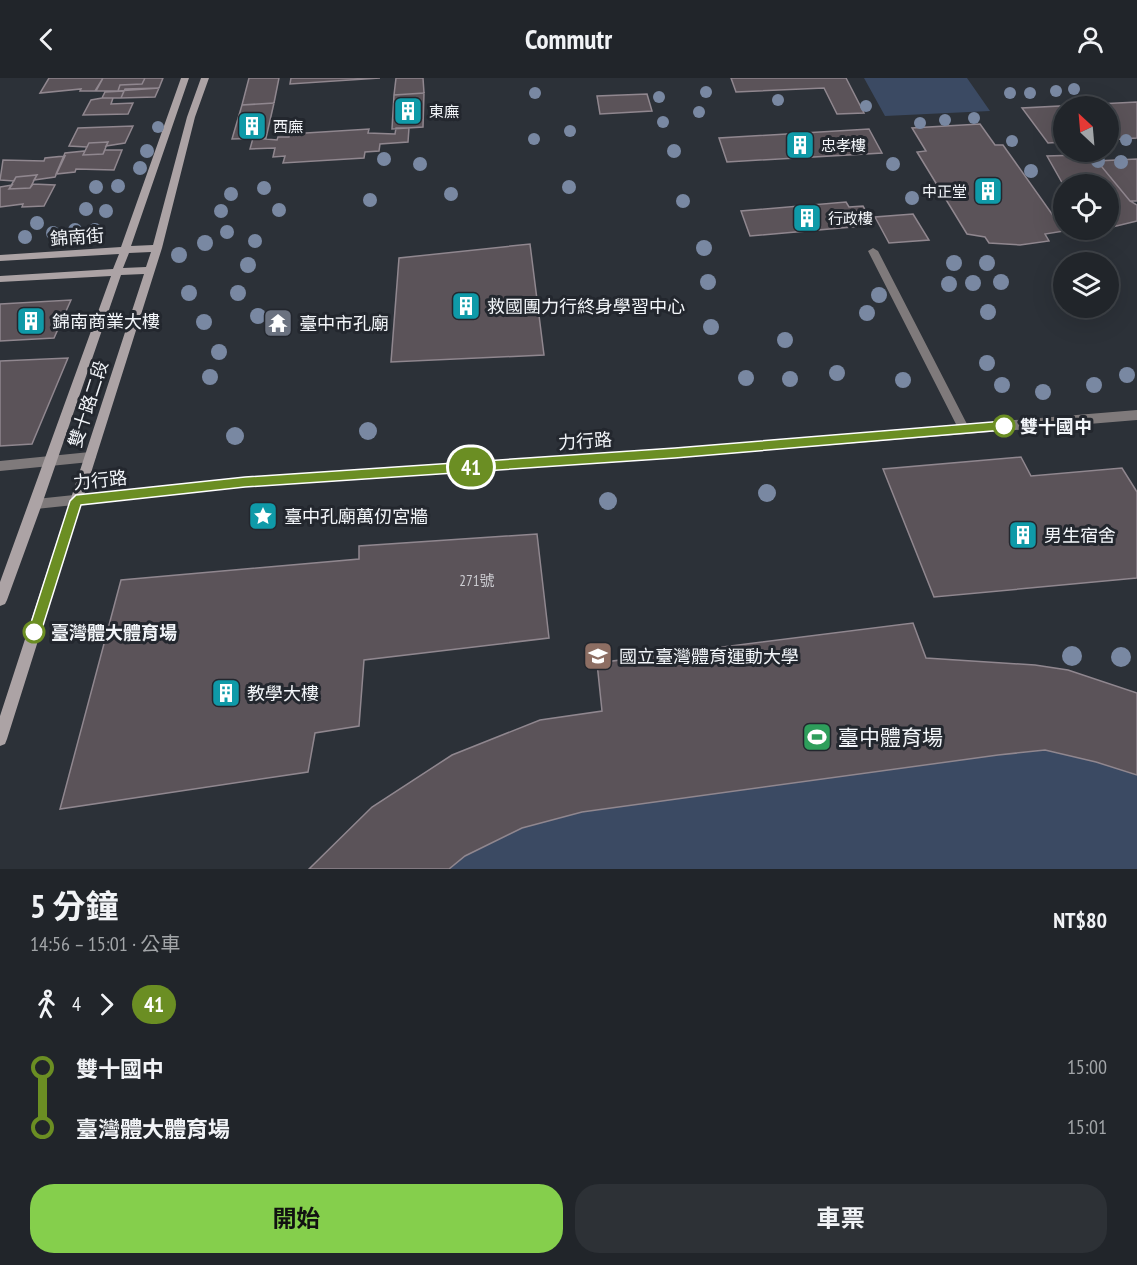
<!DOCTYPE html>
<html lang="zh-TW">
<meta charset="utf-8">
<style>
:root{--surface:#21252a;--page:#2d3136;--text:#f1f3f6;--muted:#a2a5a8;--line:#3e4247;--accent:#85cf4c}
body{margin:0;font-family:"PT Sans Narrow","Noto Sans TC",sans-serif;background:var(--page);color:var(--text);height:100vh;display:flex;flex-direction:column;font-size:22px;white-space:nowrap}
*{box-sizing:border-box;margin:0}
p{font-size:20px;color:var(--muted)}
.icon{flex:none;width:33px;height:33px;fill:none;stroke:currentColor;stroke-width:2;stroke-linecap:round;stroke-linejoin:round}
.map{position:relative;height:791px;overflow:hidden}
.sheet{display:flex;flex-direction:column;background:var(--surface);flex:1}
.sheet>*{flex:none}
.badge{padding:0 12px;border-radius:20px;font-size:21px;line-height:39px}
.needle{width:39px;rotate:334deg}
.controls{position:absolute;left:1053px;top:18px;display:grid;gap:12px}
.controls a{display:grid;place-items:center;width:66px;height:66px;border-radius:50%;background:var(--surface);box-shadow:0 6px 24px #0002,0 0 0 2px var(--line);font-size:30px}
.map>.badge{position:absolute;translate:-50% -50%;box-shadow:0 0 0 3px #fff}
.legs{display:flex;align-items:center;gap:9px;height:66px;padding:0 30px;font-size:20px}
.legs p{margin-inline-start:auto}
.headline{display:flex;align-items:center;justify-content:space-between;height:102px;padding:0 30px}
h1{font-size:33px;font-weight:700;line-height:45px}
.button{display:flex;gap:12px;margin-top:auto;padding:12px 30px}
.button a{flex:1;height:69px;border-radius:24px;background:var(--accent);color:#111;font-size:24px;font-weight:700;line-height:69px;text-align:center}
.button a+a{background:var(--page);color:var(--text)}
ul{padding:0 30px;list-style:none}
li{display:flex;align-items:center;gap:21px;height:60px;font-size:22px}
li i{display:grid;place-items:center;width:9px;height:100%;margin:0 8px;background:currentColor}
li i::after{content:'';width:15px;height:15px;margin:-8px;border:4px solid;border-radius:50%;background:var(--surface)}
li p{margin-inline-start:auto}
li:first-child i{background:linear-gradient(#0000 50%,currentColor 0)}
li:last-child i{background:linear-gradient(currentColor 50%,#0000 0)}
header{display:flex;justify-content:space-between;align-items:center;height:78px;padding:0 30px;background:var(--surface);font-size:27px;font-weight:700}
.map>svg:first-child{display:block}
.green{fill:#3b4a63}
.building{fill:#5b5359;stroke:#90878f;stroke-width:1.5}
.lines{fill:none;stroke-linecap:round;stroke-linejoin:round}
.lane{fill:#7f7a7b;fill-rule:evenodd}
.street{fill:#7f7a7b;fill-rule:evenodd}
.secondary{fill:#aca3a5;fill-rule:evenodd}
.tree{fill:#7988a2}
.line-1{fill:#6b8e23;stroke:#fff;stroke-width:1.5}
.stop-1-dot{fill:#fff;stroke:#6b8e23;stroke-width:3}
.labels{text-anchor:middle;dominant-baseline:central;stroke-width:6;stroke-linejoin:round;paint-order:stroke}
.far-poi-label{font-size:15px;fill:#f2f5f9;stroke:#23272e;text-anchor:start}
.number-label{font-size:15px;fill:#ccccd1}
.street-label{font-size:18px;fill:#f2f5f9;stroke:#23272e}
.poi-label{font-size:18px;fill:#f2f5f9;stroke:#23272e;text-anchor:start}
.stop-label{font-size:18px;font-weight:bold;fill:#f2f5f9;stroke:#23272e;text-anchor:start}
.near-poi-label{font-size:21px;fill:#f2f5f9;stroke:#23272e;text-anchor:start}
</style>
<header><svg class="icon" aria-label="back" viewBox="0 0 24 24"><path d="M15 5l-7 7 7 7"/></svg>Commutr<svg class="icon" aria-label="person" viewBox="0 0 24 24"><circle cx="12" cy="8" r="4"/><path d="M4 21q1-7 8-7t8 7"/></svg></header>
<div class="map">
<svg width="1137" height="791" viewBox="0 0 1137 791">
<rect width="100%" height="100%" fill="#2c3138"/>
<path class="green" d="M 864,0 L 967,0 L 990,33 L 885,38 Z
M 913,545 L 926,580 L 1035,587 L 1068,592 L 1137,615 L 1137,791 L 309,791 L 372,729 L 452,677 L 540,642 L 602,633 L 597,585 Z"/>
<path class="building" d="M 49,0 L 103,0 L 96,13 L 80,13 L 81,11 L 40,15 Z
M 103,0 L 145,0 L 142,6 L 120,7 L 118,13 L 95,13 Z
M 145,0 L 163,0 L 159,10 L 118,13 L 120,7 L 142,6 Z
M 249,0 L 279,0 L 274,25 L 242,27 Z
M 291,0 L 380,0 L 290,6 Z
M 396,0 L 423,0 L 424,15 L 394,17 Z
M 731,0 L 846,0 L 864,35 L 837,36 L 824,10 L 736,14 Z
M 159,10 L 155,19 L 121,20 L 125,11 Z
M 124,13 L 121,20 L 102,20 L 105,14 Z
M 424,15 L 423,49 L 392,51 L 394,17 Z
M 647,16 L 652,33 L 600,36 L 597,18 Z
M 102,20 L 113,20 L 111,26 L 133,25 L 128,36 L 83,37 L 91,22 Z
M 1137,24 L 1137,60 L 1108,62 L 1108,28 L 1064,28 L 1064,64 L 1048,65 L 1022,30 Z
M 274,25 L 266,60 L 232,61 L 242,27 Z
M 980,46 L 995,67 L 1003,67 L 1064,153 L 1045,156 L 1049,163 L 1020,167 L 989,165 L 985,159 L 967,156 L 917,74 L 926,73 L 912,50 Z
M 133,48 L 125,65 L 106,68 L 108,64 L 89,65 L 87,69 L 69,68 L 78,50 Z
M 396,50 L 409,50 L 408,64 L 380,66 L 379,73 L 365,74 L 364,80 L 283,85 L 285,78 L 273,79 L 275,70 L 250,71 L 253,60 L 277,62 L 278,59 L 289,59 L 290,56 L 369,51 L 368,55 L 395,56 Z
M 869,51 L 882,75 L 727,84 L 719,60 Z
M 108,64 L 103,76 L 83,77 L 89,65 Z
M 105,72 L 122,72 L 114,92 L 76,91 L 75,94 L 56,96 L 65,75 L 85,73 L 83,77 L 103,76 Z
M 1079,74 L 1095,74 L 1097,83 L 1130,123 L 1137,127 L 1137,143 L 1108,150 L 1108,106 L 1064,108 L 1047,78 L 1079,77 Z
M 65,78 L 55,99 L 34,102 L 37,97 L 16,99 L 14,103 L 0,102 L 3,82 L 44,83 L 45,80 Z
M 1137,81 L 1137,123 L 1130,123 L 1097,83 Z
M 37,97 L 30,110 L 9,111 L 16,99 Z
M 33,106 L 55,107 L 44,128 L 22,129 L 23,126 L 0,129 L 0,109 L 12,107 L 9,111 L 30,110 Z
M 846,124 L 849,129 L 863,128 L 874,147 L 750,158 L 741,133 Z
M 913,136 L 929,162 L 889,165 L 875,139 Z
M 530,166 L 544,277 L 391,284 L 399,180 Z
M 71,222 L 54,260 L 0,263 L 0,226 Z
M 68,280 L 32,366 L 0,368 L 0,283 Z
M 1021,379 L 1031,398 L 1122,390 L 1137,414 L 1137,500 L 934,519 L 883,391 Z
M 537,456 L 549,560 L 364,582 L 359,648 L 315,655 L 308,694 L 60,731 L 121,502 L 359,481 L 359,468 Z
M 913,545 L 926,580 L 1035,587 L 1068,592 L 1137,615 L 1137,697 L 1096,684 L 1045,672 L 998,677 L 582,734 L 522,750 L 465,778 L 449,791 L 309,791 L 372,729 L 452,677 L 540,642 L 602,633 L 597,585 Z"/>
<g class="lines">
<path class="lane" d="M 873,170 L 878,173 L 968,348 L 970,351 L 968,354 L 960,354 L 868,173 Z"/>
<path class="street" d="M 1137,332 L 1137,342 L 675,380 L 245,409 L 36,431 L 32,430 L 30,426 L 32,422 L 36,421 L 245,399 L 675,370 Z
M 90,374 L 94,376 L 96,379 L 94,382 L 90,384 L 0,393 L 0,383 Z"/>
<path class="secondary" d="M 181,0 L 189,0 L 131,168 L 153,167 L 187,39 L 201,0 L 209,0 L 195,39 L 162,170 L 7,661 L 5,666 L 0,668 L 0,638 L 144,196 L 121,197 L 42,426 L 7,522 L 5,526 L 0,528 L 0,504 L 111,198 L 0,204 L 0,198 L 113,191 L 119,176 L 0,183 L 0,177 L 121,169 ZM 151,174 L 146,189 L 123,190 L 129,175 Z"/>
</g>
<g class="tree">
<circle cx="1074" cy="11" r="6"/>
<circle cx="1056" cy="13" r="6"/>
<circle cx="706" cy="14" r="6"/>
<circle cx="535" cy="15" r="6"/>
<circle cx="1010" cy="15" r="6"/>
<circle cx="1030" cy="15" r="6"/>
<circle cx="659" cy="19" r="6"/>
<circle cx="778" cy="22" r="6"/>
<circle cx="866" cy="28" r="6"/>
<circle cx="699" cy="34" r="6"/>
<circle cx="974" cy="40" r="6"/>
<circle cx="945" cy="42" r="6"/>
<circle cx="663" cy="44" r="6"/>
<circle cx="920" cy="45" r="6"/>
<circle cx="158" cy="49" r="6"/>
<circle cx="570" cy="53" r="6"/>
<circle cx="534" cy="61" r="6"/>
<circle cx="1126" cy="62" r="6"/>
<circle cx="1012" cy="63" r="6"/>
<circle cx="147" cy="73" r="7"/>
<circle cx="674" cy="73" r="7"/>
<circle cx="384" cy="81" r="7"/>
<circle cx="1098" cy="83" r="7"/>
<circle cx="1121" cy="84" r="7"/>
<circle cx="420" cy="86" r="7"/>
<circle cx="893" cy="86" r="7"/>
<circle cx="140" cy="90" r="7"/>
<circle cx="1031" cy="93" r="7"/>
<circle cx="118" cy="108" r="7"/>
<circle cx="96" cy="109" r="7"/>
<circle cx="569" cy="109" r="7"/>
<circle cx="264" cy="110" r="7"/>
<circle cx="231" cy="116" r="7"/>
<circle cx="451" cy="116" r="7"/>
<circle cx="912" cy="120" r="7"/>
<circle cx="370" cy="122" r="7"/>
<circle cx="683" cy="123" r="7"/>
<circle cx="86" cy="131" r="7"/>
<circle cx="279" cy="132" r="7"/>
<circle cx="106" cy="133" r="7"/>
<circle cx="221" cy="133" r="7"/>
<circle cx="37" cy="145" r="7"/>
<circle cx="75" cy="152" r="7"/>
<circle cx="95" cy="152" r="7"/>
<circle cx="227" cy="154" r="7"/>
<circle cx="53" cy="155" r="7"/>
<circle cx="25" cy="159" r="7"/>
<circle cx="255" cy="163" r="7"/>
<circle cx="205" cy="165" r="8"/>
<circle cx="704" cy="170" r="8"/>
<circle cx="179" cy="177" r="8"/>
<circle cx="954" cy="185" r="8"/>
<circle cx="987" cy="185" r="8"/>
<circle cx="248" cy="187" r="8"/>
<circle cx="708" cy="204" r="8"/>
<circle cx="1001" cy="204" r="8"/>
<circle cx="973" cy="205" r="8"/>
<circle cx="949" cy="206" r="8"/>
<circle cx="189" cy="215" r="8"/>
<circle cx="238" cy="215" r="8"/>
<circle cx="879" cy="217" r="8"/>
<circle cx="988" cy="234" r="8"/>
<circle cx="867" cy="235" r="8"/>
<circle cx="258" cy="238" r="8"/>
<circle cx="204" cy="244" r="8"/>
<circle cx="711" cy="249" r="8"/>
<circle cx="785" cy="262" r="8"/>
<circle cx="219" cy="274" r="8"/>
<circle cx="987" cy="285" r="8"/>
<circle cx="837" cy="295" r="8"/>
<circle cx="1127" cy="297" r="8"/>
<circle cx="210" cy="299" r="8"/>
<circle cx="746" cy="300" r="8"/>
<circle cx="790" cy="301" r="8"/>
<circle cx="903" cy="302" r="8"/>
<circle cx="1002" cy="307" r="8"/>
<circle cx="1094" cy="307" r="8"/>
<circle cx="1043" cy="314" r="8"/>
<circle cx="368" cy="353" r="9"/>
<circle cx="235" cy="358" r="9"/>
<circle cx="767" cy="415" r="9"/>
<circle cx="608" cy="423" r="9"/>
<circle cx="1072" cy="578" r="10"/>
<circle cx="1121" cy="579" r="10"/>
</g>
<path class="line-1" d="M 1004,343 L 1009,348 L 1004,352 L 675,380 L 245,409 L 81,427 L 41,554 L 34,560 L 28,554 L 70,423 L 76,417 L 245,399 L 675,370 Z"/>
<defs>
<g id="building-square" transform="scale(1.5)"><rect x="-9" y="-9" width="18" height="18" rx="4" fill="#0f9aa8" stroke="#23272e"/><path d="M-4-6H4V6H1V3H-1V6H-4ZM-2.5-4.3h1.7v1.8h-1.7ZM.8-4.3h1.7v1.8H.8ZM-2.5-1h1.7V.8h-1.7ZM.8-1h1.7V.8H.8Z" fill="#fff"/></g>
<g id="temple-square" transform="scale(1.5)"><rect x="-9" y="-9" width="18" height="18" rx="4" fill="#6b7280" stroke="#23272e"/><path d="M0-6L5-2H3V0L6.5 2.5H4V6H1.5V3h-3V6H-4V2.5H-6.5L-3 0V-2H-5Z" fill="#fff"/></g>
<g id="sight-square" transform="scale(1.5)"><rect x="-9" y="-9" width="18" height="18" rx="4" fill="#0f9aa8" stroke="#23272e"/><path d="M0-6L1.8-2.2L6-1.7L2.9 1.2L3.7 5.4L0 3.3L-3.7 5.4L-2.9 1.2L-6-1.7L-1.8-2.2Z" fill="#fff"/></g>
<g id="university-square" transform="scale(1.5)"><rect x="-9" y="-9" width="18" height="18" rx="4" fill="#8d6e63" stroke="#23272e"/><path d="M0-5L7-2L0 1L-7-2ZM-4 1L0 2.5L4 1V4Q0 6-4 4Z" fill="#fff"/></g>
<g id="stadium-square" transform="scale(1.5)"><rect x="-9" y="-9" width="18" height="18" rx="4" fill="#2e9e5b" stroke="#23272e"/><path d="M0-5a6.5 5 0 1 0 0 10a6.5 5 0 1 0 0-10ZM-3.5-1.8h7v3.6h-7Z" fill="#fff"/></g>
</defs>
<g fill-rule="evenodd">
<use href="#building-square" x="408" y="33"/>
<use href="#building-square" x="252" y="48"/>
<use href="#building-square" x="800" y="67"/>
<use href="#building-square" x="988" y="113"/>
<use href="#building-square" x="807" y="140"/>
<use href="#building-square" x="466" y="228"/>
<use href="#building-square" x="31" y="243"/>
<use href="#temple-square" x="278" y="245"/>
<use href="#sight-square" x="263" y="438"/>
<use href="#building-square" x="1023" y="457"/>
<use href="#university-square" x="598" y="578"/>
<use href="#building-square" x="226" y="615"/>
<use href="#stadium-square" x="817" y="659"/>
</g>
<g class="stop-1-dot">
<circle cx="1004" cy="348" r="10"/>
<circle cx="34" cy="554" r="10"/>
</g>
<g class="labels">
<g class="far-poi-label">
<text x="429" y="33">東廡</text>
<text x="273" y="48">西廡</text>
<text x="821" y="67">忠孝樓</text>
<text x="967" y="113" text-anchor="end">中正堂</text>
<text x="828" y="140">行政樓</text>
</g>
<g class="number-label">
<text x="477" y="502">271號</text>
</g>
<g class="street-label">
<text transform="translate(77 159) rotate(-4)">錦南街</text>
<text transform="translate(88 326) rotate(-72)">雙十路二段</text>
<text transform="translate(585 363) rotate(-4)">力行路</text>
<text transform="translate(100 402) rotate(-6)">力行路</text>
</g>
<g class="poi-label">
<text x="487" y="228">救國團力行終身學習中心</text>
<text x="52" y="243">錦南商業大樓</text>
<text x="299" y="245">臺中市孔廟</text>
<text x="284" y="438">臺中孔廟萬仞宮牆</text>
<text x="1044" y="457">男生宿舍</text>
<text x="619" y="578">國立臺灣體育運動大學</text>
<text x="247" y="615">教學大樓</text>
</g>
<g class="stop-label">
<text x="1020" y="348">雙十國中</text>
<text x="51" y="554">臺灣體大體育場</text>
</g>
<g class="near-poi-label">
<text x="838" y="659">臺中體育場</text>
</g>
</g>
</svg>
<div class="controls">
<a><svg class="needle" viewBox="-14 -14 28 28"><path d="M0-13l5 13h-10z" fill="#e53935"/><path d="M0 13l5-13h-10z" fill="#a2a5a8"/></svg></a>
<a><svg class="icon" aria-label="locate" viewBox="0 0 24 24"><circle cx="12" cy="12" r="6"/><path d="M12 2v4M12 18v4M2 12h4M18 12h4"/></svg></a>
<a><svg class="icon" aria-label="layers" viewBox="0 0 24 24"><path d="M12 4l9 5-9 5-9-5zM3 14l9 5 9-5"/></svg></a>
</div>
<b class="badge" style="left:471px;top:389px;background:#6b8e23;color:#fff">41</b>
</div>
<section class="sheet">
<div class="headline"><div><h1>5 分鐘</h1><p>14:56 – 15:01 · 公車</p></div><b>NT$80</b></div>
<div class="legs"><svg class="icon" aria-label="walk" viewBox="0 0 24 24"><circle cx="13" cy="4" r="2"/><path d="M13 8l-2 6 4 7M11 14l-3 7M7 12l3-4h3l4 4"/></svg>4<svg class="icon" aria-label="forward" viewBox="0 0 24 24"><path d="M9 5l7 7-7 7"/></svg><b class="badge" style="background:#6b8e23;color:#fff">41</b></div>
<ul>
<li><i style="color:#6b8e23"></i><b>雙十國中</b><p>15:00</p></li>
<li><i style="color:#6b8e23"></i><b>臺灣體大體育場</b><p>15:01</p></li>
</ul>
<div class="button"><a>開始</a><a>車票</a></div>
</section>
